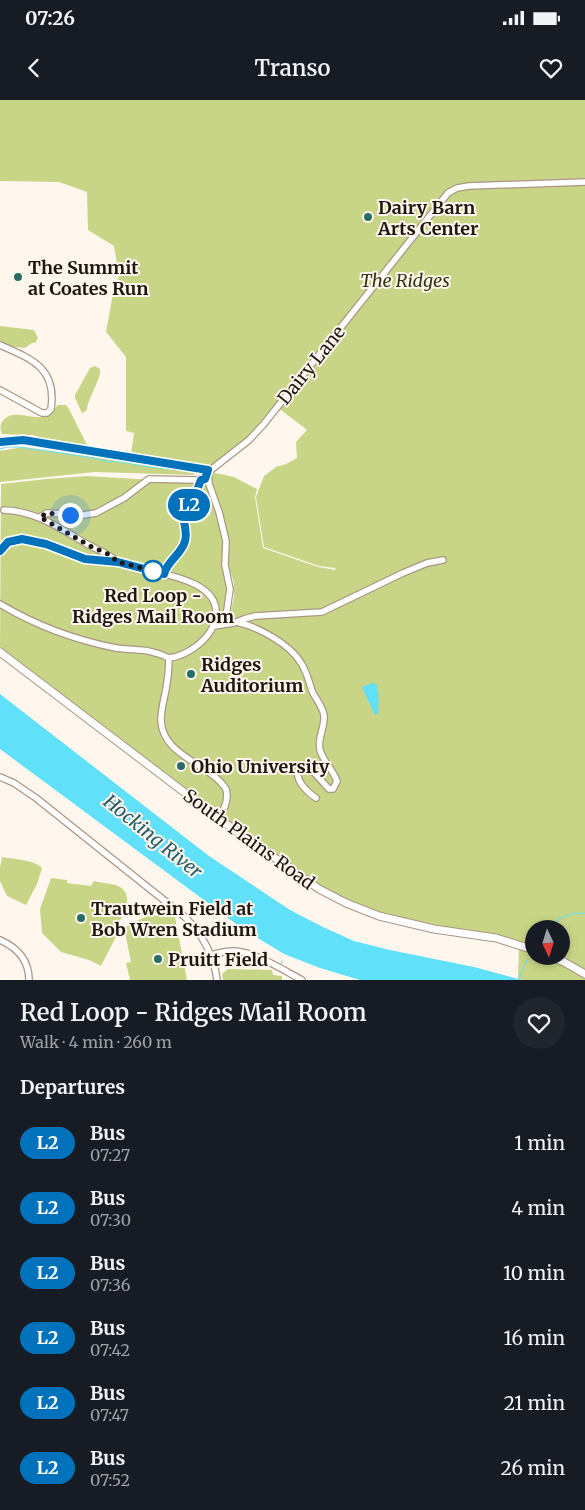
<!DOCTYPE html>
<meta charset="utf-8">
<style>
:root{--surface:#171b24;--page:#20242c;--text:#f1f3f6;--muted:#9ea1a6}
body{margin:0;font-family:Merriweather,serif;background:var(--page);color:var(--text);height:100vh;display:flex;flex-direction:column;font-size:19px;white-space:nowrap}
*{box-sizing:border-box;margin:0}
p{font-size:16px;color:var(--muted)}
.icon{flex:none;width:28px;height:28px;fill:none;stroke:currentColor;stroke-width:2;stroke-linecap:round;stroke-linejoin:round}
.map{position:relative;height:880px;overflow:hidden}
.side{display:flex;flex-direction:column;background:var(--surface);flex:1}
.side>*{flex:none}
.badge{padding:0 10px;border-radius:16px;font-size:18px;line-height:32px}
.needle{width:32px;rotate:176deg}
.buttons{position:absolute;left:525px;top:820px;display:grid;gap:10px}
.buttons a{display:grid;place-items:center;width:45px;height:45px;border-radius:50%;background:var(--surface);box-shadow:0 2px 8px #0003;font-size:25px}
.you{position:absolute;width:25px;height:25px;margin:-12px;border:4px solid #fff;border-radius:50%;background:#1a73e8;box-shadow:0 0 0 8px #1a73e833}
.map>.badge{position:absolute;translate:-50% -50%;box-shadow:0 0 0 2px #fff}
h2{padding:0 20px;font-size:19px;line-height:45px}
.round{display:grid;place-items:center;flex:none;width:52px;height:52px;border-radius:26px;background:var(--page)}
.headline{display:flex;align-items:center;justify-content:space-between;height:85px;padding:0 20px}
h1{font-size:24px;font-weight:600;line-height:38px}
ul{padding:0;list-style:none}
li{display:flex;align-items:center;gap:15px;height:65px;padding:0 20px}
li div{flex:1}
li b{display:block;font-size:19px}
li em{font-style:normal}
li .badge{min-width:55px;font-weight:700;text-align:center}
.status{display:flex;justify-content:space-between;align-items:center;height:35px;padding:0 25px;background:var(--surface);direction:ltr}
.status svg{height:14px;fill:currentColor}
header{display:flex;justify-content:space-between;align-items:center;height:65px;padding:0 20px;background:var(--surface);font-size:22px;font-weight:600}
.map>svg:first-child{display:block}
.green{fill:#c9d586;fill-rule:evenodd}
.water{fill:#60e1f9}
.lines{fill:none;stroke-linecap:round;stroke-linejoin:round}
.stream{stroke:#60e1f9;stroke-width:1}
.minor-casing{stroke:#ac9685;stroke-width:8}
.major-casing{stroke:#ac9685;stroke-width:9}
.minor{stroke:#fff;stroke-width:5.5}
.major{stroke:#fff;stroke-width:7}
.line-casing{stroke:#fff;stroke-width:11}
.line{stroke:#0072bc;stroke-width:8}
.walk{stroke:#1e160f;stroke-width:5;stroke-dasharray:0 9}
.poi-dot{fill:#286e64;stroke:#fff6ee;stroke-width:2}
.stop-dot{fill:#fff;stroke:#0072bc;stroke-width:2.5}
.labels{text-anchor:middle;dominant-baseline:central;stroke-width:4;stroke-linejoin:round;paint-order:stroke}
.poi-label{font-size:18px;font-weight:bold;fill:#1e160f;stroke:#fff6ee;text-anchor:start}
.park-label{font-size:18px;font-style:italic;fill:#323710;stroke:#fff6ee}
.street-label{font-size:18px;fill:#1e160f;stroke:#fff6ee}
.stop-label{font-size:18px;font-weight:bold;fill:#1e160f;stroke:#fff6ee}
.water-label{font-size:19px;font-style:italic;fill:#255c66;stroke:#fff6ee}
</style>
<div class="status"><b>07:26</b><svg viewBox="0 0 49 12"><path d="M0 12V9h3v3zM5 12V6h3v6zM10 12V3h3v9zM15 12V0h3v12zM26 1h20v11H26zM47 4h2v5h-2z"/></svg></div>
<header><svg class="icon" aria-label="back" viewBox="0 0 24 24"><path d="M15 5l-7 7 7 7"/></svg>Transo<svg class="icon" aria-label="heart" viewBox="0 0 24 24"><path d="M12 20l-8-8c-3-5 5-10 8-4 3-6 11-1 8 4z"/></svg></header>
<div class="map">
<svg width="585" height="880" viewBox="0 0 585 880">
<rect width="100%" height="100%" fill="#fff6ee"/>
<path class="green" d="M 0,0 L 585,0 L 585,880 L 522,880 L 518,879 L 519,845 L 408,824 L 319,789 L 0,552 L 1,384 L 47,379 L 87,376 L 206,383 L 216,413 L 223,442 L 222,465 L 227,490 L 224,514 L 221,523 L 244,519 L 314,513 L 330,506 C 297,517 262,508 229,520 L 234,497 L 234,483 L 229,467 L 229,440 L 222,412 L 213,388 L 211,372 L 234,377 L 257,389 L 255,397 L 263,448 L 318,467 L 336,470 L 335,468 L 319,466 L 264,447 L 256,397 L 264,376 L 276,367 L 286,364 L 297,358 L 296,342 L 307,330 L 277,307 L 263,325 L 208,370 L 131,354 L 134,333 L 126,331 L 126,257 L 106,232 L 112,199 L 119,175 L 114,146 L 88,130 L 87,92 L 59,82 L 0,81 ZM 534,829 L 561,829 L 561,856 L 534,856 Z
M 0,226 L 34,230 L 38,238 L 35,243 L 32,243 L 25,248 L 7,246 L 0,243 Z
M 95,266 L 100,269 C 102,278 88,297 87,310 L 82,313 L 75,298 L 75,295 L 90,268 Z
M 58,305 L 66,305 L 69,309 L 88,347 L 57,343 L 32,335 L 2,334 C 0,329 0,326 2,322 C 12,307 32,321 46,316 C 49,314 55,308 58,305 Z
M 23,347 L 195,371 L 194,375 L 95,372 L 0,382 L 0,351 Z
M 2,757 C 13,759 35,760 42,768 L 37,784 L 26,805 L 7,796 L 0,781 L 0,768 Z
M 51,778 L 67,780 L 67,783 L 91,786 L 94,781 C 101,783 111,783 118,786 C 136,795 123,815 117,826 L 120,829 L 101,866 L 89,860 L 61,852 L 42,833 L 40,809 Z
M 153,815 C 161,816 167,818 175,817 L 187,880 L 130,880 L 126,863 L 131,862 L 124,827 C 135,824 142,816 153,815 Z
M 228,869 L 272,870 L 273,875 L 282,876 L 282,880 L 223,880 L 222,874 Z"/>
<path class="water" d="M 373,583 L 376,584 C 379,591 379,606 378,614 L 375,615 L 362,587 Z
M 0,594 L 209,756 L 290,810 L 323,827 L 354,841 L 390,850 L 474,867 L 522,880 L 360,880 L 320,868 L 284,854 L 243,829 L 0,649 Z"/>
<g class="lines">
<path class="stream" d="M 0,349 L 7,347 L 19,347 L 94,358 L 108,362 L 115,361 L 150,367 L 178,370
M 554,829 L 558,819 L 570,814 L 585,813
M 281,864 L 282,861
M 519,880 L 527,859"/>
<g class="minor-casing">
<path id="minor" d="M 0,245 C 32,259 57,268 51,309 L 47,313 L 42,313 L 0,290
M 0,342 L 23,340 L 208,370 L 212,369 L 249,340 L 263,325 L 448,93 L 457,88 L 469,86 L 585,82
M 208,370 L 209,384 L 219,412 L 226,441 L 225,465 L 230,489 L 225,524
M 4,410 C 36,411 61,429 87,444 C 98,450 109,454 118,462
M 40,417 L 47,413 L 83,415 L 96,413 L 124,398 L 149,379 L 196,380 L 201,379 L 208,370
M 0,451 C 6,443 12,439 22,439 C 46,440 66,454 88,459 C 98,462 108,460 118,462 C 130,464 141,468 152,471 C 173,476 218,484 216,514 C 215,521 214,526 210,532 C 201,545 185,556 169,558 C 149,548 137,551 116,548 C 76,540 35,525 0,504
M 165,474 C 167,461 182,454 185,441 C 188,432 183,422 183,413 L 193,400 L 201,380 L 203,380
M 237,522 C 258,527 290,544 301,563 C 307,572 309,582 312,591 C 316,600 323,606 324,616 C 325,627 317,639 320,650 C 323,661 333,670 337,681 L 333,689 L 329,689 L 310,668 L 306,665 L 300,666 C 292,678 306,691 316,698
M 214,526 L 234,523 L 244,519 L 255,516 L 322,512 L 403,473 L 427,463 L 443,460
M 169,558 C 169,568 168,579 166,589 C 164,599 161,610 161,620 C 162,656 209,663 226,689 C 229,700 225,709 218,718
M 0,677 L 14,683 L 36,698 L 185,817 C 202,834 214,856 217,880
M 0,840 C 18,848 29,860 29,880
M 211,855 C 218,853 226,851 234,851 C 256,852 283,870 302,880"/>
</g>
<g class="major-casing">
<path id="major" d="M 0,552 L 218,718 L 319,789 L 346,803 L 379,816 L 434,829 L 496,838 L 534,850
M 550,856 L 564,862 L 585,874"/>
</g>
<use href="#minor" class="minor"/>
<use href="#major" class="major"/>
</g>
<g class="lines">
<g class="line-casing">
<path id="line" d="M 0,342 L 23,340 L 208,370 L 205,379 L 201,380 L 193,400 L 183,413 C 183,422 188,432 185,441 C 182,454 167,461 164,474 L 118,462 L 85,459 L 46,444 L 22,439 L 8,442 L 0,451"/>
</g>
<use href="#line" class="line"/>
<path class="walk" d="M 70,415 L 47,413 L 40,417 L 90,446 L 110,455 L 118,462 L 153,471"/>
</g>
<g class="poi-dot">
<circle cx="368" cy="117" r="5"/>
<circle cx="18" cy="177" r="5"/>
<circle cx="191" cy="574" r="5"/>
<circle cx="181" cy="666" r="5"/>
<circle cx="81" cy="818" r="5"/>
<circle cx="158" cy="859" r="5"/>
</g>
<circle class="stop-dot" cx="153" cy="471" r="10"/>
<g class="labels">
<g class="poi-label">
<text x="378" y="107">Dairy Barn<tspan x="378" dy="21">Arts Center</tspan></text>
<text x="28" y="167">The Summit<tspan x="28" dy="21">at Coates Run</tspan></text>
<text x="201" y="564">Ridges<tspan x="201" dy="21">Auditorium</tspan></text>
<text x="191" y="666">Ohio University</text>
<text x="91" y="808">Trautwein Field at<tspan x="91" dy="21">Bob Wren Stadium</tspan></text>
<text x="168" y="859">Pruitt Field</text>
</g>
<g class="park-label">
<text x="405" y="180">The Ridges</text>
</g>
<g class="street-label">
<text transform="translate(311 265) rotate(-51)">Dairy Lane</text>
<text transform="translate(249 739) rotate(36)">South Plains Road</text>
</g>
<g class="stop-label">
<text x="153" y="495">Red Loop -<tspan x="153" dy="21">Ridges Mail Room</tspan></text>
</g>
<g class="water-label">
<text transform="translate(153 736) rotate(39)">Hocking River</text>
</g>
</g>
</svg>
<div class="buttons">
<a><svg class="needle" viewBox="-14 -14 28 28"><path d="M0-13l5 13h-10z" fill="#e53935"/><path d="M0 13l5-13h-10z" fill="#9ea1a6"/></svg></a>
</div>
<div class="you" style="left:70px;top:415px"></div>
<b class="badge" style="left:189px;top:405px;background:#0072bc;color:#fff">L2</b>
</div>
<section class="side">
<div class="headline"><div><h1>Red Loop - Ridges Mail Room</h1><p>Walk · 4 min · 260 m</p></div><a class="round"><svg class="icon" aria-label="heart" viewBox="0 0 24 24"><path d="M12 20l-8-8c-3-5 5-10 8-4 3-6 11-1 8 4z"/></svg></a></div>
<h2>Departures</h2>
<ul>
<li><span class="badge" style="background:#0072bc;color:#fff">L2</span><div><b>Bus</b><p>07:27</p></div><em>1 min</em></li>
<li><span class="badge" style="background:#0072bc;color:#fff">L2</span><div><b>Bus</b><p>07:30</p></div><em>4 min</em></li>
<li><span class="badge" style="background:#0072bc;color:#fff">L2</span><div><b>Bus</b><p>07:36</p></div><em>10 min</em></li>
<li><span class="badge" style="background:#0072bc;color:#fff">L2</span><div><b>Bus</b><p>07:42</p></div><em>16 min</em></li>
<li><span class="badge" style="background:#0072bc;color:#fff">L2</span><div><b>Bus</b><p>07:47</p></div><em>21 min</em></li>
<li><span class="badge" style="background:#0072bc;color:#fff">L2</span><div><b>Bus</b><p>07:52</p></div><em>26 min</em></li>
</ul>
</section>
